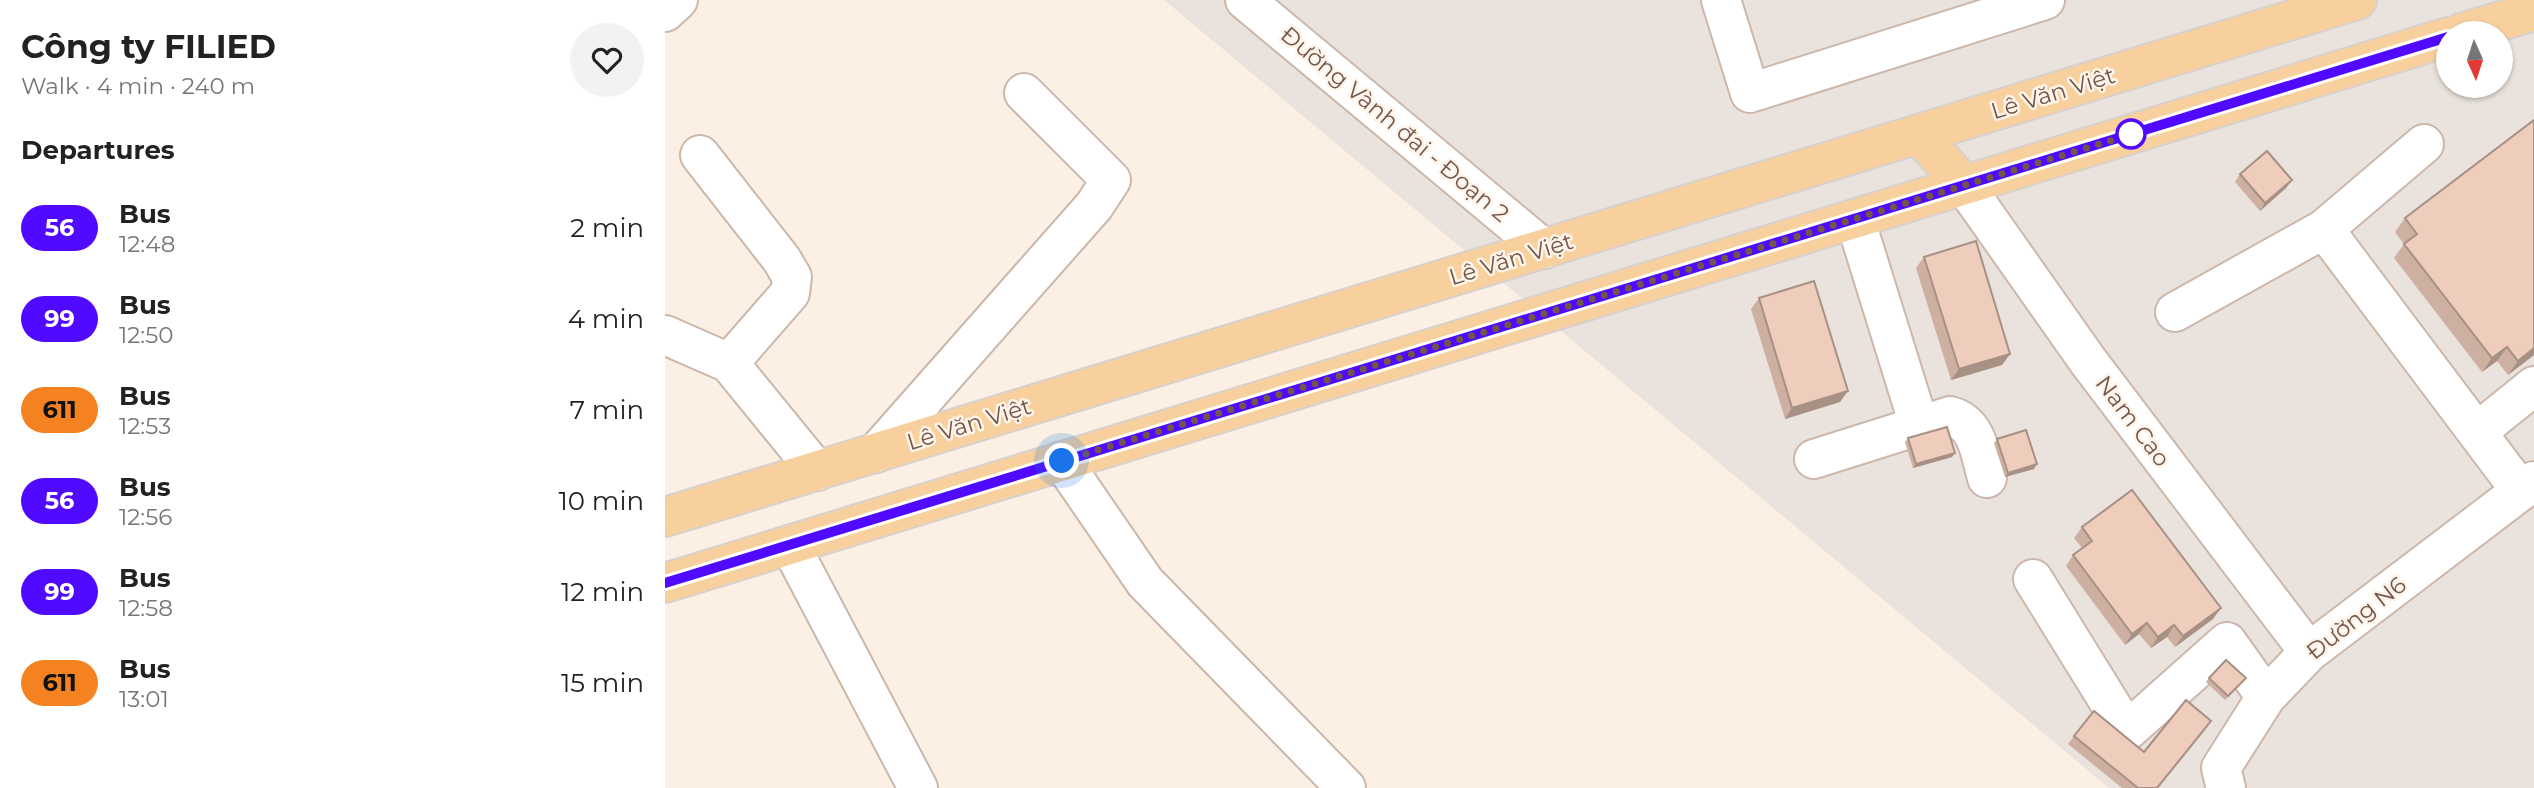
<!DOCTYPE html>
<meta charset="utf-8">
<style>
:root{--surface:#fff;--page:#f2f2f2;--text:#222;--muted:#767676}
body{margin:0;font-family:Montserrat,sans-serif;background:var(--page);color:var(--text);height:100vh;display:flex;flex-direction:column;font-size:26px;white-space:nowrap}
*{box-sizing:border-box;margin:0}
p{font-size:23px;color:var(--muted)}
.icon{flex:none;width:38px;height:38px;fill:none;stroke:currentColor;stroke-width:2;stroke-linecap:round;stroke-linejoin:round}
.map{position:relative;flex:1;overflow:hidden}
.panel{display:flex;flex-direction:column;background:var(--surface);width:665px}
.panel>*{flex:none}
.badge{padding:0 14px;border-radius:23px;font-size:24px;line-height:46px}
.needle{width:46px;rotate:177deg}
.buttons{position:absolute;left:1771px;top:21px;display:grid;gap:14px}
.buttons a{display:grid;place-items:center;width:77px;height:77px;border-radius:50%;background:var(--surface);box-shadow:0 2px 5px #0004;font-size:35px}
.you{position:absolute;width:35px;height:35px;margin:-18px;border:5px solid #fff;border-radius:50%;background:#1a73e8;box-shadow:0 0 0 10px #1a73e833}
.map>.badge{position:absolute;translate:-50% -50%;box-shadow:0 0 0 4px #fff}
h2{padding:0 21px;font-size:26px;line-height:63px}
.round{display:grid;place-items:center;flex:none;width:74px;height:74px;border-radius:37px;background:var(--page)}
.headline{display:flex;align-items:center;justify-content:space-between;height:119px;padding:0 21px}
h1{font-size:33px;font-weight:700;line-height:52px}
ul{padding:0;list-style:none}
li{display:flex;align-items:center;gap:21px;height:91px;padding:0 21px}
li div{flex:1}
li b{display:block;font-size:26px}
li em{font-style:normal}
li .badge{min-width:77px;font-weight:700;text-align:center}
main{display:flex;flex:1;min-height:0}
.map>svg:first-child{display:block}
.industrial{fill:#eae3dd;fill-rule:evenodd}
.lines{fill:none;stroke-linecap:round;stroke-linejoin:round}
.minor-casing{stroke:#ccb7aa;stroke-width:42}
.major-casing{stroke:#d8d0cc;stroke-width:42}
.minor{stroke:#fff;stroke-width:38}
.major{stroke:#f7d09e;stroke-width:38}
.wall{fill:#ceb0a2}
.shaded-wall{fill:#a79084}
.building{fill:#efcdbc;stroke:#a79084;stroke-width:2}
.line-casing{stroke:#fff;stroke-width:16}
.line{stroke:#4f0aff;stroke-width:10}
.walk{stroke:#72564a;stroke-width:7;stroke-dasharray:0 12.6}
.stop-dot{fill:#fff;stroke:#4f0aff;stroke-width:3.5}
.labels{text-anchor:middle;dominant-baseline:central;stroke-width:5;stroke-linejoin:round;paint-order:stroke}
.street-label{font-size:23px;fill:#72564a;stroke:#fef4e9}
</style>
<main>
<section class="panel">
<div class="headline"><div><h1>Công ty FILIED</h1><p>Walk · 4 min · 240 m</p></div><a class="round"><svg class="icon" aria-label="heart" viewBox="0 0 24 24"><path d="M12 20l-8-8c-3-5 5-10 8-4 3-6 11-1 8 4z"/></svg></a></div>
<h2>Departures</h2>
<ul>
<li><span class="badge" style="background:#4f0aff;color:#fff">56</span><div><b>Bus</b><p>12:48</p></div><em>2 min</em></li>
<li><span class="badge" style="background:#4f0aff;color:#fff">99</span><div><b>Bus</b><p>12:50</p></div><em>4 min</em></li>
<li><span class="badge" style="background:#f58220;color:#111">611</span><div><b>Bus</b><p>12:53</p></div><em>7 min</em></li>
<li><span class="badge" style="background:#4f0aff;color:#fff">56</span><div><b>Bus</b><p>12:56</p></div><em>10 min</em></li>
<li><span class="badge" style="background:#4f0aff;color:#fff">99</span><div><b>Bus</b><p>12:58</p></div><em>12 min</em></li>
<li><span class="badge" style="background:#f58220;color:#111">611</span><div><b>Bus</b><p>13:01</p></div><em>15 min</em></li>
</ul>
</section>
<div class="map">
<svg width="1869" height="788" viewBox="0 0 1869 788">
<rect width="100%" height="100%" fill="#fbf0e3"/>
<path class="industrial" d="M 499,0 L 1869,0 L 1869,788 L 1444,788 ZM 1783,33 L 1836,33 L 1836,86 L 1783,86 Z"/>
<g class="lines">
<g class="minor-casing">
<path id="minor" d="M 580,0 L 879,249
M 1056,0 L 1085,93 L 1380,0
M 0,12 L 13,0
M 35,155 L 117,260 L 127,277 L 125,293 L 64,363
M 1299,185 L 1423,361 L 1644,652
M 1190,219 L 1254,425
M 1659,229 L 1856,491
M 1510,312 L 1659,229 L 1759,144
M 0,335 L 64,363 L 152,471
M 1812,432 L 1869,386
M 211,453 L 429,206 L 446,180 L 359,93
M 1149,459 L 1285,416 C 1313,423 1315,454 1322,478
M 397,461 L 480,582 L 681,788
M 125,545 L 253,788
M 1368,579 L 1462,731 L 1562,642 L 1601,697
M 1561,788 L 1556,768 L 1601,697 L 1644,652 L 1869,481"/>
</g>
<g class="major-casing">
<path id="major" d="M 1796,33 L 1869,11
M 1254,134 L 1299,185
M 0,517 L 1692,0
M 0,583 L 1783,37"/>
</g>
<use href="#minor" class="minor"/>
<use href="#major" class="major"/>
</g>
<path class="wall" d="M 1869,120 L 1869,355 L 1843,375 L 1832,361 L 1817,372 L 1729,258 L 1739,244 L 1730,232 L 1740,218 Z
M 1575,174 L 1621,188 L 1595,211 L 1570,182 Z
M 1259,257 L 1345,354 L 1337,365 L 1286,380 L 1251,268 Z
M 1094,298 L 1175,402 L 1120,419 L 1086,309 Z
M 1243,438 L 1287,457 L 1248,468 L 1240,442 Z
M 1332,439 L 1369,469 L 1340,477 L 1329,443 Z
M 1417,527 L 1548,619 L 1510,647 L 1502,637 L 1486,648 L 1474,634 L 1460,645 L 1401,566 L 1408,555 L 1417,548 L 1409,538 Z
M 1544,678 L 1578,682 L 1560,700 L 1541,682 Z
M 1541,729 L 1493,788 L 1457,788 L 1403,744 L 1409,736 L 1479,752 Z"/>
<path class="shaded-wall" d="M 1627,180 L 1621,188 L 1595,211 L 1600,203 Z
M 1842,347 L 1832,361 L 1817,372 L 1827,358 Z
M 1869,348 L 1869,355 L 1843,375 L 1853,361 Z
M 1345,354 L 1337,365 L 1286,380 L 1294,369 Z
M 1183,391 L 1175,402 L 1120,419 L 1127,408 Z
M 1290,453 L 1287,457 L 1248,468 L 1251,464 Z
M 1372,464 L 1369,469 L 1340,477 L 1343,473 Z
M 1556,608 L 1548,619 L 1510,647 L 1518,636 Z
M 1482,623 L 1474,634 L 1460,645 L 1467,634 Z
M 1509,625 L 1502,637 L 1486,648 L 1493,637 Z"/>
<path class="building" d="M 1869,120 L 1869,348 L 1853,361 L 1842,347 L 1827,358 L 1739,244 L 1752,234 L 1740,218 Z
M 1602,151 L 1627,180 L 1600,203 L 1575,174 Z
M 1311,241 L 1345,354 L 1294,369 L 1259,257 Z
M 1149,281 L 1183,391 L 1127,408 L 1094,298 Z
M 1282,427 L 1290,453 L 1251,464 L 1243,438 Z
M 1361,430 L 1372,464 L 1343,473 L 1332,439 Z
M 1467,490 L 1556,608 L 1518,636 L 1509,625 L 1493,637 L 1482,623 L 1467,634 L 1408,555 L 1427,541 L 1417,527 Z
M 1561,660 L 1581,678 L 1563,696 L 1544,678 Z
M 1521,700 L 1546,721 L 1492,788 L 1473,788 L 1409,736 L 1429,711 L 1479,752 Z"/>
<g class="lines">
<g class="line-casing">
<path id="line" d="M 0,583 L 1783,37"/>
</g>
<use href="#line" class="line"/>
<path class="walk" d="M 397,461 L 1477,131 L 1466,134"/>
</g>
<circle class="stop-dot" cx="1466" cy="134" r="14"/>
<g class="labels">
<g class="street-label">
<text transform="translate(1388 93) rotate(-17)">Lê Văn Việt</text>
<text transform="translate(730 124) rotate(40)">Đường Vành đai - Đoạn 2</text>
<text transform="translate(846 259) rotate(-17)">Lê Văn Việt</text>
<text transform="translate(1468 421) rotate(53)">Nam Cao</text>
<text transform="translate(304 424) rotate(-17)">Lê Văn Việt</text>
<text transform="translate(1691 618) rotate(-38)">Đường N6</text>
</g>
</g>
</svg>
<div class="buttons">
<a><svg class="needle" viewBox="-14 -14 28 28"><path d="M0-13l5 13h-10z" fill="#e53935"/><path d="M0 13l5-13h-10z" fill="#767676"/></svg></a>
</div>
<div class="you" style="left:397px;top:461px"></div>
</div>
</main>
